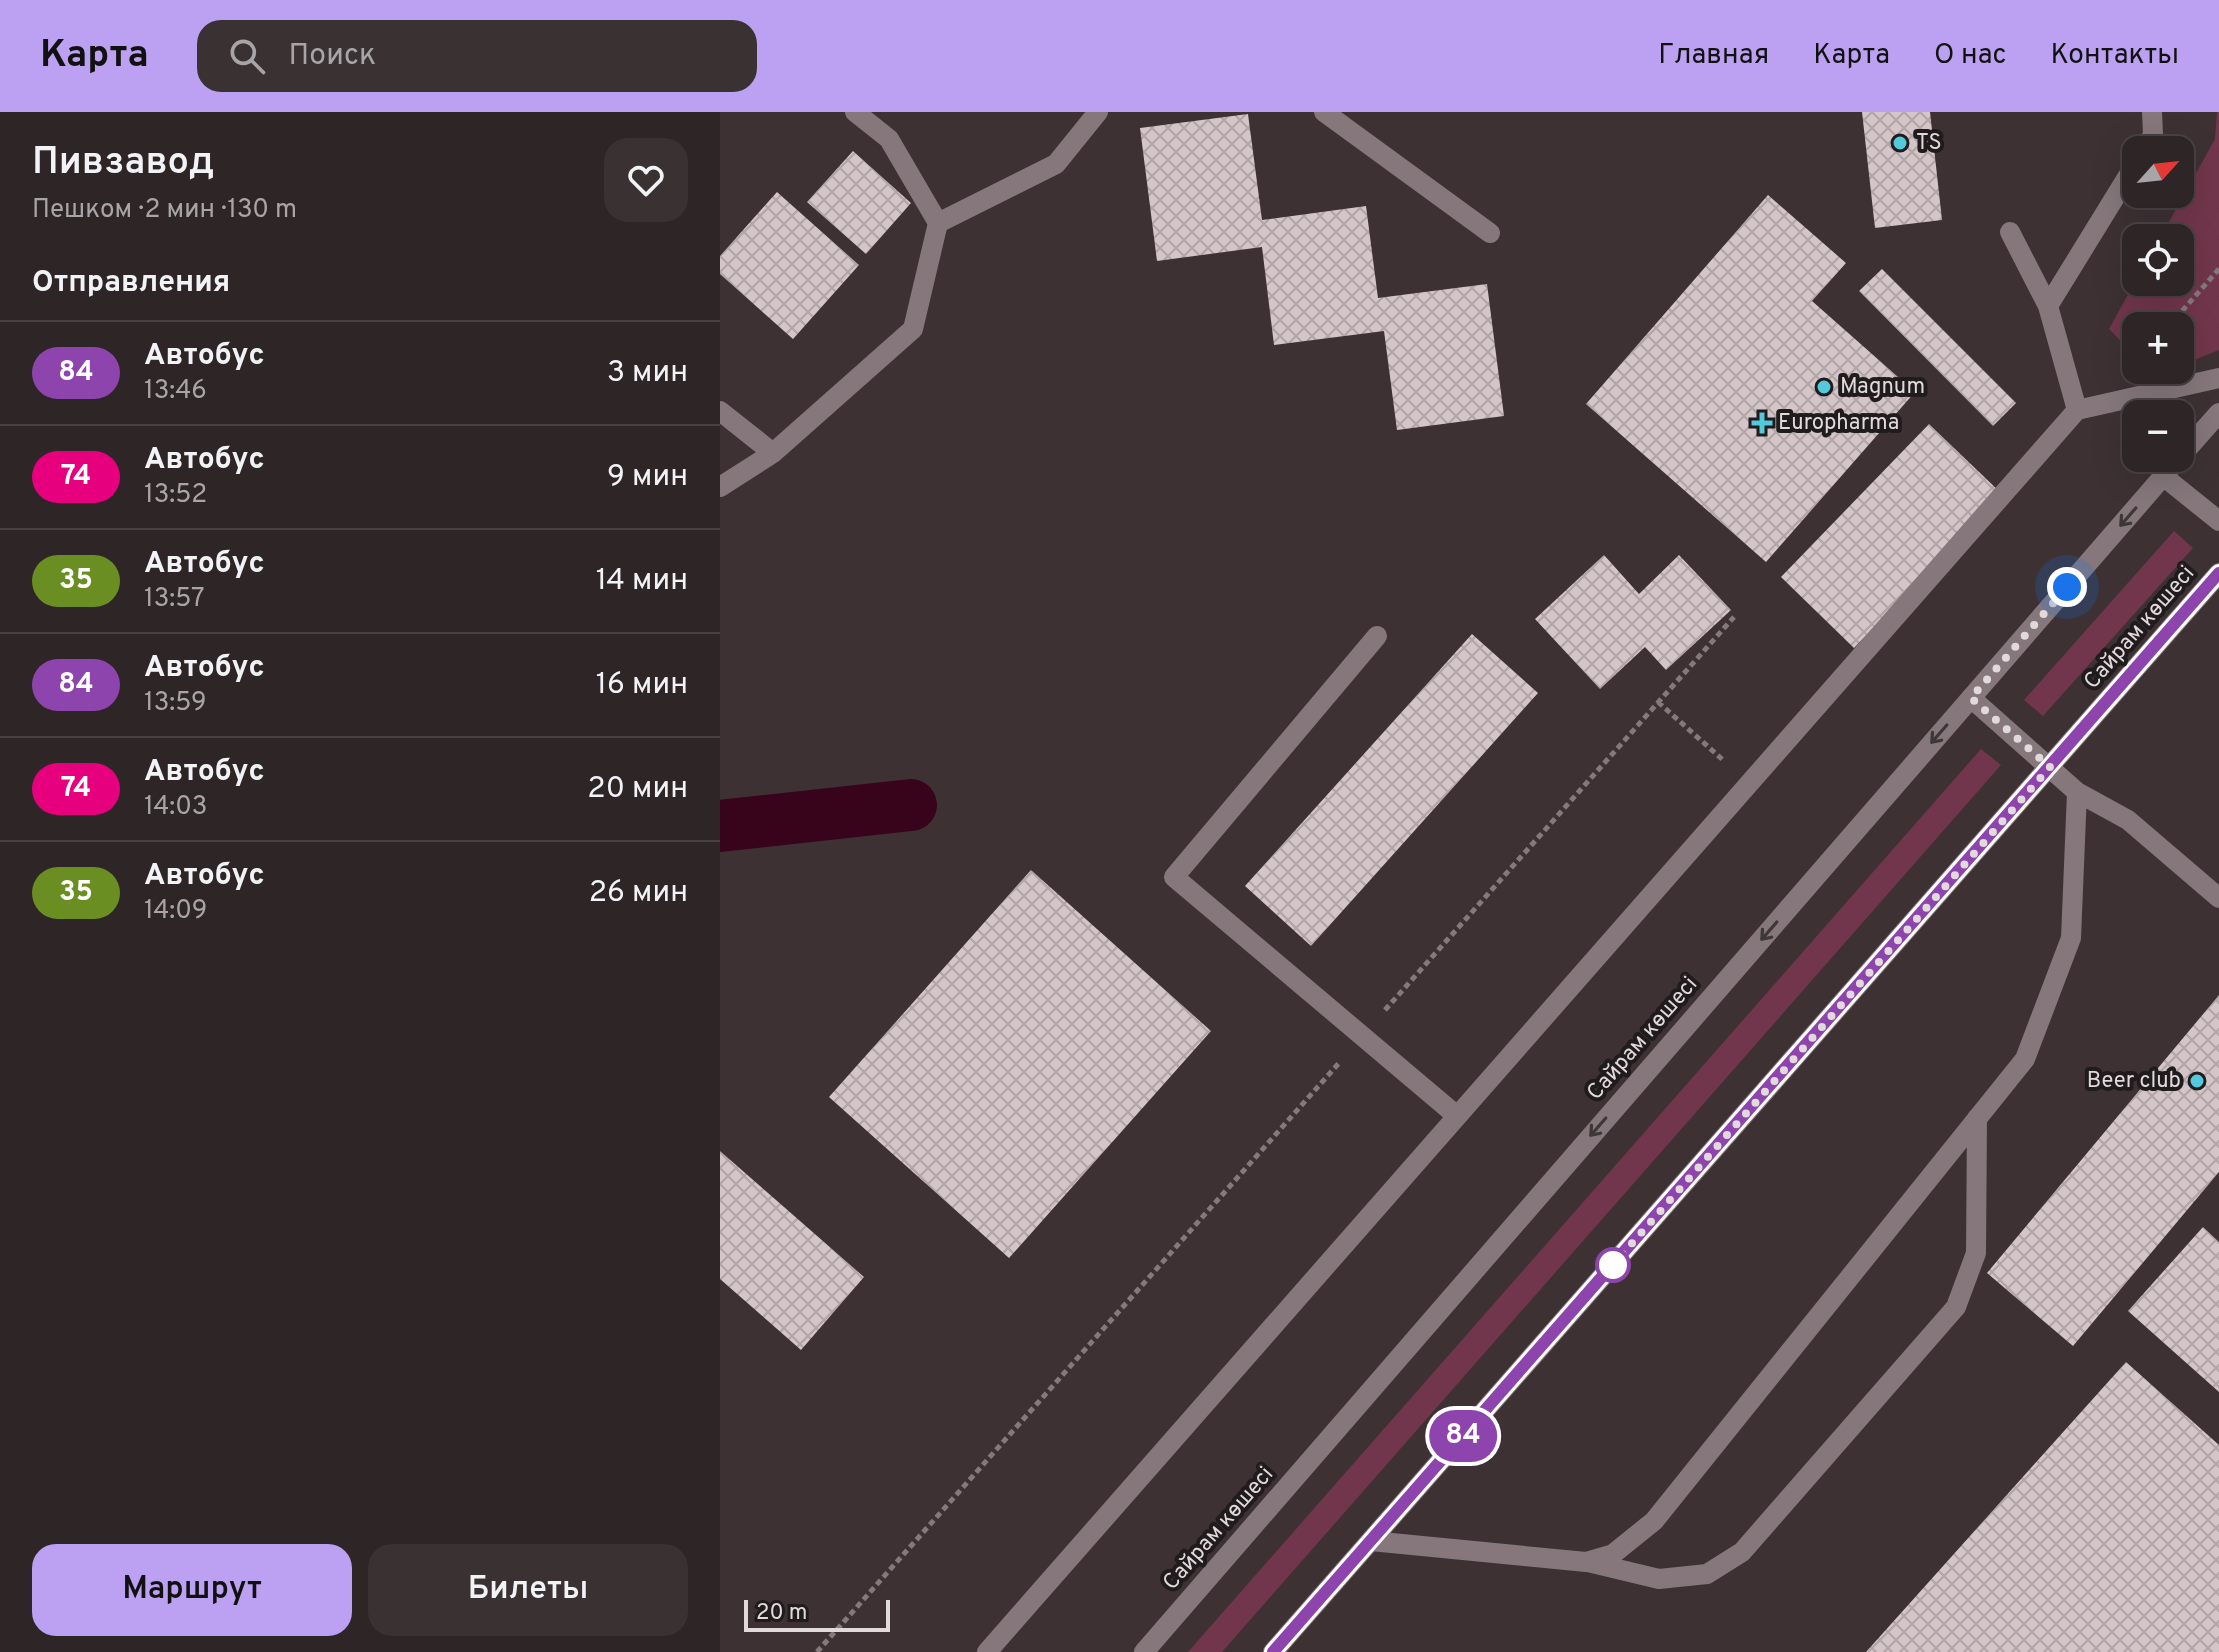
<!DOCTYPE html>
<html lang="ru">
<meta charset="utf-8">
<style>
:root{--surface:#2e2527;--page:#3a3133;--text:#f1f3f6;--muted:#a7a5a7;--line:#494244;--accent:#bca0f2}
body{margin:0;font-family:Overpass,sans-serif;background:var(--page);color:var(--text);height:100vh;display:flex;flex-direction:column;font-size:30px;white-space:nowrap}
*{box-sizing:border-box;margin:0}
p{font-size:26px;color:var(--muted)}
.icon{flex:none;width:44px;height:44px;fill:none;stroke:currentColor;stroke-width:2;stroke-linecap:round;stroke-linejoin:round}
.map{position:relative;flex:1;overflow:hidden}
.panel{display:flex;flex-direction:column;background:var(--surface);width:720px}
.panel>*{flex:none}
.badge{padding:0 16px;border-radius:26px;font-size:28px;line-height:52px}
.needle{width:52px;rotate:63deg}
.controls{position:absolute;left:1402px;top:24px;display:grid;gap:16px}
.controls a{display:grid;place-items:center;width:72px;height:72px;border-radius:16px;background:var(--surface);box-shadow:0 8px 32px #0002,0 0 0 2px var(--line);font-size:40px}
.scale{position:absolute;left:24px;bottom:20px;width:146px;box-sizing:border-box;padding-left:8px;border:4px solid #e1d9db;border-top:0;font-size:22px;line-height:28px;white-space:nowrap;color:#e1d9db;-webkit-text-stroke:6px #201b1c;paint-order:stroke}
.you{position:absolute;width:40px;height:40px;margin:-20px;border:6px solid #fff;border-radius:50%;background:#1a73e8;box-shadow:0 0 0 12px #1a73e833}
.map>.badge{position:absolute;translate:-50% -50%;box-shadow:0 0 0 4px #fff}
h2{padding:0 32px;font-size:30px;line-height:72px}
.round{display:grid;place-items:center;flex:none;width:84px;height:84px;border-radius:24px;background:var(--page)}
.overview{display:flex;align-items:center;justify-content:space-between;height:136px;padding:0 32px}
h1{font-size:38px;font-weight:600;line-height:60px}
.action{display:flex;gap:16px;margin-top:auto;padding:16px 32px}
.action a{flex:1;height:92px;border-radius:24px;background:var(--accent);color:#111;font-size:32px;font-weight:600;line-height:92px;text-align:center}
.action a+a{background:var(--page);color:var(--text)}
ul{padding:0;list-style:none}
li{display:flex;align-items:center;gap:24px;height:104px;padding:0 32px;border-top:2px solid var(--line)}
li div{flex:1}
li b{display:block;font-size:30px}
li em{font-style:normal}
li .badge{min-width:88px;font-weight:700;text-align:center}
header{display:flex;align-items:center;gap:48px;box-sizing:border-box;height:112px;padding:0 40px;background:var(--accent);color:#111}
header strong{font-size:38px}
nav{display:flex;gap:44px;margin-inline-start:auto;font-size:28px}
.search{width:560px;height:72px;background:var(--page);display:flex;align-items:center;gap:20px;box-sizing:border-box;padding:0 28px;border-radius:24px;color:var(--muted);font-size:30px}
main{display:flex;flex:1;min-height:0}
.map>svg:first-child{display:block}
.green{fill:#71364b}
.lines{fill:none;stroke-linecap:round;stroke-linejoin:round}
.canal{stroke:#38041c;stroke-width:52}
.building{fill:url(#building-cross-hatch)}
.path{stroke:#847a7d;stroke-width:5;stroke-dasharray:6 4;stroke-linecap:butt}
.lane{stroke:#85777b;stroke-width:20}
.secondary{stroke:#85777b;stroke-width:20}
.oneway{stroke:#3e3738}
.line-casing{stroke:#fff;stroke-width:18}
.line{stroke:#8e44ad;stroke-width:12}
.walk{stroke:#e1d9db;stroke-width:8;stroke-dasharray:0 14.4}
.poi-dot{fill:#53cadc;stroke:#201b1c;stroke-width:3}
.stop-dot{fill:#fff;stroke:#8e44ad;stroke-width:4}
.labels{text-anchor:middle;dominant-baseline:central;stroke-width:8;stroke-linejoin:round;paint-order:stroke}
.poi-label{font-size:22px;fill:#e1d9db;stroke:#201b1c;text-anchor:start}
.street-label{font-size:22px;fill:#e1d9db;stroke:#201b1c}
</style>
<header>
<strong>Карта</strong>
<div class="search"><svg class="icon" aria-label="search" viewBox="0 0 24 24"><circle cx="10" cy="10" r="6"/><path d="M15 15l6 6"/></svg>Поиск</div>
<nav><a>Главная</a><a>Карта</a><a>О нас</a><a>Контакты</a></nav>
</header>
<main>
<section class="panel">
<div class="overview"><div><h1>Пивзавод</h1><p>Пешком · 2 мин · 130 m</p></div><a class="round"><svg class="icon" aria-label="heart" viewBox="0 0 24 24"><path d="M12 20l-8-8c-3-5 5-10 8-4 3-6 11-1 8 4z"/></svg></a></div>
<h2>Отправления</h2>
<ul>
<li><span class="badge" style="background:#8e44ad;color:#fff">84</span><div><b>Автобус</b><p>13:46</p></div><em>3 мин</em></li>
<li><span class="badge" style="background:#e6007e;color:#fff">74</span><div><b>Автобус</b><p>13:52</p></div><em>9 мин</em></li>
<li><span class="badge" style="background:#6b8e23;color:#fff">35</span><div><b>Автобус</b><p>13:57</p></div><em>14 мин</em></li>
<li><span class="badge" style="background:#8e44ad;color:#fff">84</span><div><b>Автобус</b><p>13:59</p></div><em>16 мин</em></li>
<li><span class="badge" style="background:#e6007e;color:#fff">74</span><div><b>Автобус</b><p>14:03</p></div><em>20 мин</em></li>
<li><span class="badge" style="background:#6b8e23;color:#fff">35</span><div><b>Автобус</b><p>14:09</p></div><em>26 мин</em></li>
</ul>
<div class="action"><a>Маршрут</a><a>Билеты</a></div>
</section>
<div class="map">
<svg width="1499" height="1540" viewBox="0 0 1499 1540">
<defs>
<pattern id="building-cross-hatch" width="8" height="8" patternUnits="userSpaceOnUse" patternTransform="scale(2)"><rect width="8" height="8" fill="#d4c5c9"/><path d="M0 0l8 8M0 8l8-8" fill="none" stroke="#b0a4a7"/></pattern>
</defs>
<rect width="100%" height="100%" fill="#3d3134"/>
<path class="green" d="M 1497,0 L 1499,0 L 1499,238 L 1460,254 L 1460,214 L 1416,214 L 1416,245 L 1389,217 L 1416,168 L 1460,170 L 1460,126 L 1440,126 L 1495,27 Z
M 1454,419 L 1473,436 L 1323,604 L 1304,588 Z
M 1261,637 L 1281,653 L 502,1540 L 468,1540 Z"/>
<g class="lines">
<path class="canal" d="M 0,714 L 191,693"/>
</g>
<path class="building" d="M 1142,0 L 1210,0 L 1222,108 L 1155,116 Z
M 528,2 L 542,108 L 646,94 L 658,186 L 767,172 L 784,304 L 677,318 L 664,219 L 554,233 L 542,135 L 437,149 L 420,16 Z
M 133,39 L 191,91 L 146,142 L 87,90 Z
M 57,80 L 139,153 L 73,227 L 0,162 L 0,144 Z
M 1048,83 L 1126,151 L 1092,189 L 1195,280 L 1046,450 L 866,292 Z
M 1162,157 L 1296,291 L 1273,314 L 1139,179 Z
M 1209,312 L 1282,382 L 1134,536 L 1061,465 Z
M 884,443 L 919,482 L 959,443 L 1011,498 L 946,558 L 925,535 L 880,577 L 815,507 Z
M 752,522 L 818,581 L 591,834 L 525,774 Z
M 311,758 L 491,919 L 289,1146 L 109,985 Z
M 1499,883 L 1499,1060 L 1353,1234 L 1267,1161 Z
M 0,1039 L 144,1165 L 81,1238 L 0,1167 Z
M 1483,1115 L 1499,1130 L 1499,1280 L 1408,1199 Z
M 1406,1250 L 1499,1333 L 1499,1540 L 1146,1540 Z"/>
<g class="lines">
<path class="path" d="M 1449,214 L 1499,157
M 938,590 L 1003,648
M 665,898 L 1014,505
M 97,1540 L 619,951"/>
<path class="lane" d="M 604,0 L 770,121
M 1424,38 L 1433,23 L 1432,0
M 218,111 L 336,52 L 378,0
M 1290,120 L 1328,194
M 1357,298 L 1328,194 L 1416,51
M 0,299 L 53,341
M 0,375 L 53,341 L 193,217 L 218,111 L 169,27 L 135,0
M 657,524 L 454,765 L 737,1004
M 1251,586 L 1357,680 L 1408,708 L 1499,786
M 651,1429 L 866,1450 L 893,1442 L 934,1409 L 1305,947 L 1351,826 L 1357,680
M 868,1450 L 939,1467 L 987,1462 L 1022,1440 L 1236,1195 L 1256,1141 L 1257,1006
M 267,1540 L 1357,298 L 1499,266"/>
<path class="secondary" d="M 1460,345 L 1499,301
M 1443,364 L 1499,409
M 424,1540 L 1459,346
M 553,1540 L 1499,461"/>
</g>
<defs><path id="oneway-shaft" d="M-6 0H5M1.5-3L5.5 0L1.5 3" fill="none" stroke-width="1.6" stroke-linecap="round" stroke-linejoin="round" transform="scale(2)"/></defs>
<g class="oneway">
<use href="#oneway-shaft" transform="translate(1408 405) rotate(131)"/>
<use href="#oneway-shaft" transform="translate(1219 622) rotate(131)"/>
<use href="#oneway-shaft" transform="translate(1049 819) rotate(131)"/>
<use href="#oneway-shaft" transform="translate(878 1015) rotate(131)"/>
</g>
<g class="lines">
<g class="line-casing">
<path id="line" d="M 553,1540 L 1499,461"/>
</g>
<use href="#line" class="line"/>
<path class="walk" d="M 893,1153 L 1330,655 L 1251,586 L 1347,475"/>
</g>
<g class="poi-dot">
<circle cx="1180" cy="31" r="8"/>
<circle cx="1104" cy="275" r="8"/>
<path d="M1038 299h8v8h8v8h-8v8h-8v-8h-8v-8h8z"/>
<circle cx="1477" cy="969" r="8"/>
</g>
<circle class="stop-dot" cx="893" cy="1153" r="16"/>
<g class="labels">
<g class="poi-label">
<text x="1196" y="31">TS</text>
<text x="1120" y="275">Magnum</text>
<text x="1058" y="311">Europharma</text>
<text x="1461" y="969" text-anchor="end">Beer club</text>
</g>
<g class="street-label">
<text transform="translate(1420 516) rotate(-49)">Сайрам көшесі</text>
<text transform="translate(923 927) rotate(-49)">Сайрам көшесі</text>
<text transform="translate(499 1417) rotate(-49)">Сайрам көшесі</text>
</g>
</g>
</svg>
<div class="controls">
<a><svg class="needle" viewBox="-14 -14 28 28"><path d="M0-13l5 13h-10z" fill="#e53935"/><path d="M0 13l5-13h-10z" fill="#a7a5a7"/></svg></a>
<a><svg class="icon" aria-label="locate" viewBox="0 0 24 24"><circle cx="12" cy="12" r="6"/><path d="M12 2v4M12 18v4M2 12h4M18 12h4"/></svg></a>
<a>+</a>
<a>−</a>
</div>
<div class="scale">20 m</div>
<div class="you" style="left:1347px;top:475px"></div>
<b class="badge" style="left:743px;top:1324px;background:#8e44ad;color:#fff">84</b>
</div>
</main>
